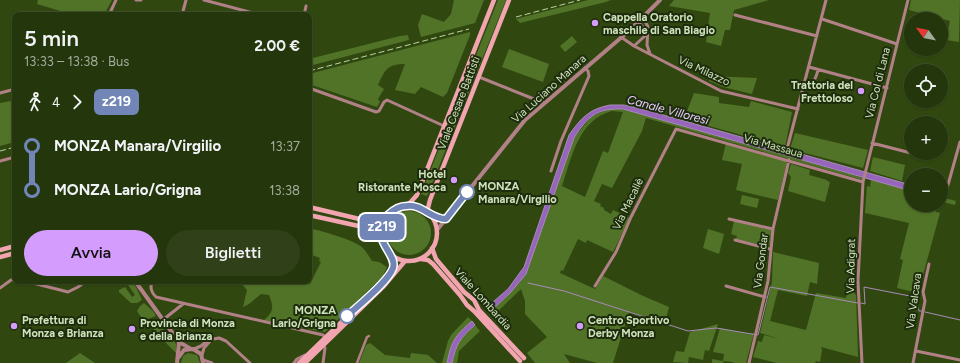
<!DOCTYPE html>
<html lang="it">
<meta charset="utf-8">
<style>
:root{--surface:#24360b;--page:#304119;--text:#f1f3f6;--muted:#a3ab9d;--line:#41502c;--accent:#d49cfc}
body{margin:0;font-family:Figtree,sans-serif;background:var(--page);color:var(--text);height:100vh;display:flex;flex-direction:column;font-size:15px;white-space:nowrap}
*{box-sizing:border-box;margin:0}
p{font-size:13px;color:var(--muted)}
.icon{flex:none;width:22px;height:22px;fill:none;stroke:currentColor;stroke-width:2;stroke-linecap:round;stroke-linejoin:round}
.map{position:relative;flex:1;overflow:hidden}
.details{position:absolute;left:12px;top:12px;width:300px;height:272px;display:flex;flex-direction:column;background:var(--surface);border-radius:8px;box-shadow:0 1px 3px #0004,0 0 0 1px var(--line)}
.details>*{flex:none}
.badge{padding:0 8px;border-radius:6px;font-size:14px;line-height:26px}
.needle{width:26px;rotate:303deg}
.buttons{position:absolute;left:904px;top:12px;display:grid;gap:8px}
.buttons a{display:grid;place-items:center;width:44px;height:44px;border-radius:50%;background:var(--surface);box-shadow:0 1px 3px #0004,0 0 0 1px var(--line);font-size:20px}
.map>.badge{position:absolute;translate:-50% -50%;box-shadow:0 0 0 2px #fff}
.legs{display:flex;align-items:center;gap:6px;height:44px;padding:0 12px;font-size:13px}
.legs p{margin-inline-start:auto}
.head{display:flex;align-items:center;justify-content:space-between;height:68px;padding:0 12px}
h1{font-size:22px;font-weight:600;line-height:30px}
.primary-button{display:flex;gap:8px;margin-top:auto;padding:8px 12px}
.primary-button a{flex:1;height:46px;border-radius:24px;background:var(--accent);color:#111;font-size:16px;font-weight:600;line-height:46px;text-align:center}
.primary-button a+a{background:var(--page);color:var(--text)}
ul{padding:0 12px;list-style:none}
li{display:flex;align-items:center;gap:14px;height:44px;font-size:15px}
li i{display:grid;place-items:center;width:6px;height:100%;margin:0 5px;background:currentColor}
li i::after{content:'';width:10px;height:10px;margin:-5px;border:3px solid;border-radius:50%;background:var(--surface)}
li p{margin-inline-start:auto}
li:first-child i{background:linear-gradient(#0000 50%,currentColor 0)}
li:last-child i{background:linear-gradient(currentColor 50%,#0000 0)}
.map>svg:first-child{display:block}
.green{fill:#517328;fill-rule:evenodd}
.water{fill:#9765ba;stroke:#a88abb}
.lines{fill:none;stroke-linecap:round;stroke-linejoin:round}
.stream{stroke:#a88abb;stroke-width:1}
.pedestrian{stroke:#b28188;stroke-width:2.5}
.minor{stroke:#b28188;stroke-width:3}
.tertiary{stroke:#b28188;stroke-width:4}
.secondary{stroke:#f2a5b0;stroke-width:4.5}
.rail{stroke:#bcd1a9;stroke-width:1;stroke-dasharray:6 3;stroke-linecap:butt}
.line-1-casing{stroke:#fff;stroke-width:9}
.line-1{stroke:#7186b7;stroke-width:6}
.poi-dot{fill:#d49cfc;stroke:#1d2c0c;stroke-width:1.5}
.stop-1-dot{fill:#fff;stroke:#7186b7;stroke-width:2}
.labels{text-anchor:middle;dominant-baseline:central;stroke-width:4;stroke-linejoin:round;paint-order:stroke}
.poi-label{font-size:11px;font-weight:bold;fill:#cee2bc;stroke:#1d2c0c;text-anchor:start}
.street-label{font-size:11px;fill:#cee2bc;stroke:#1d2c0c}
.stop-label{font-size:11px;font-weight:bold;fill:#cee2bc;stroke:#1d2c0c;text-anchor:start}
.water-label{font-size:12px;font-style:italic;fill:#e8cffc;stroke:#1d2c0c}
</style>
<div class="map">
<svg width="960" height="363" viewBox="0 0 960 363">
<rect width="100%" height="100%" fill="#30480f"/>
<path class="green" d="M 38,0 L 112,0 L 104,15 L 74,15 L 37,4 Z
M 454,0 L 484,0 L 475,23 L 421,37 L 418,25 L 422,14 L 444,22 L 451,14 Z
M 498,0 L 506,0 L 427,196 L 421,194 Z
M 588,0 L 611,0 L 606,2 L 520,23 L 516,19 Z
M 674,0 L 769,0 L 734,10 L 730,30 L 725,30 L 721,46 L 706,42 L 710,13 L 669,6 Z
M 911,0 L 960,0 L 959,42 L 946,40 L 950,21 L 909,10 Z
M 470,32 L 470,35 L 447,93 L 443,97 L 421,87 L 415,94 L 395,90 L 405,64 C 387,64 385,70 378,85 L 384,89 L 378,99 L 380,102 L 377,107 L 309,84 L 309,74 Z
M 408,35 L 409,40 L 309,66 L 309,59 L 400,36 Z
M 572,36 L 577,42 L 565,52 L 560,46 Z
M 509,49 L 549,64 L 543,82 L 502,67 Z
M 709,76 L 757,78 L 752,94 L 723,87 L 709,81 Z
M 694,93 L 719,97 L 719,103 L 749,107 L 751,101 L 792,112 L 785,147 L 684,119 Z
M 10,101 L 15,102 L 15,142 L 0,146 L 0,103 Z
M 611,109 L 623,109 L 863,178 L 863,180 L 646,118 L 642,131 L 612,188 L 602,184 L 594,201 L 601,204 L 600,206 L 604,208 L 604,210 L 611,214 L 613,210 L 630,218 L 613,252 L 587,240 L 586,243 L 578,239 L 563,271 L 561,270 L 560,273 L 595,289 L 603,276 L 641,295 L 669,307 L 665,323 L 629,312 L 613,363 L 597,363 L 564,354 L 570,363 L 535,363 L 527,353 L 547,337 L 525,314 L 525,301 L 521,289 L 493,316 L 490,312 C 504,299 519,286 528,269 L 574,138 L 591,117 L 601,112 ZM 612,111 L 623,112 L 608,153 L 603,151 L 585,197 L 562,186 C 572,157 578,120 612,111 Z
M 795,133 L 868,150 L 863,168 L 790,149 Z
M 726,143 L 785,160 L 787,163 L 778,200 L 736,190 L 742,164 L 722,160 Z
M 873,157 L 905,165 L 902,181 L 870,171 Z
M 791,164 L 810,170 L 809,175 L 827,180 L 827,181 L 830,182 L 825,202 L 788,191 L 791,177 L 788,173 Z
M 871,180 L 911,191 L 911,205 L 941,205 L 941,197 L 956,201 L 955,205 L 943,202 L 941,207 L 937,207 L 936,212 L 940,213 L 918,293 L 897,288 L 903,260 L 900,259 L 909,223 L 865,213 L 867,186 L 870,187 Z
M 742,195 L 759,199 L 757,208 L 740,204 Z
M387 233a22 22 0 1 1 44 0a22 22 0 1 1-44 0Z
M 734,221 L 772,230 L 769,247 L 736,239 L 737,236 L 731,234 Z
M 309,228 C 324,232 353,239 363,248 C 367,252 369,257 372,261 L 379,262 L 387,267 L 383,276 L 325,332 L 263,321 C 274,311 274,308 269,295 L 261,294 L 249,304 L 243,307 L 247,290 L 241,283 L 233,284 L 229,282 L 302,281 L 310,284 L 321,262 L 319,261 L 320,258 L 312,255 L 309,262 Z
M 708,229 L 724,234 L 719,254 L 703,248 Z
M 773,252 L 819,263 L 817,284 L 810,282 L 807,296 L 778,290 L 770,321 L 806,330 L 816,293 L 846,298 L 847,292 L 854,293 L 856,295 L 858,357 L 821,347 L 822,350 L 820,362 L 816,361 L 815,363 L 777,363 L 753,357 L 758,341 L 762,342 L 764,335 L 780,339 L 760,333 L 772,282 Z
M 107,281 L 131,281 L 136,287 L 142,300 L 137,303 L 131,303 L 119,292 L 119,290 L 125,287 L 132,297 L 135,295 L 126,282 Z
M 144,303 L 153,311 L 156,316 L 148,319 L 141,317 L 137,311 L 140,306 Z
M 468,317 L 472,321 C 455,337 452,341 447,363 L 442,363 L 448,341 L 451,335 Z
M 157,321 L 161,328 L 168,332 L 164,335 L 159,334 L 153,329 L 153,324 Z
M 718,324 L 709,351 L 705,350 L 703,360 L 689,357 L 688,363 L 673,362 L 676,351 L 684,352 L 690,332 Z
M 475,325 L 480,331 L 459,351 L 457,363 L 452,363 C 456,344 460,338 475,325 Z
M 720,328 L 750,334 L 754,333 L 746,363 L 733,363 L 733,362 L 724,361 L 723,363 L 712,363 L 712,359 L 723,361 L 724,354 L 713,352 Z
M 170,335 L 176,344 L 176,353 L 165,342 L 166,339 Z
M 370,343 L 385,355 L 410,358 L 411,353 L 428,355 L 437,363 L 359,363 L 366,345 Z
M 80,353 L 95,363 L 66,363 Z
M 188,353 L 197,355 L 200,363 L 181,363 L 183,356 Z"/>
<path class="water" d="M 610,105 L 624,105 L 649,111 L 911,185 L 911,191 L 623,109 C 597,108 588,116 574,138 L 526,274 L 511,292 L 490,312 L 486,308 L 508,289 L 524,267 L 569,135 C 581,118 589,109 610,105 Z
M 472,321 L 475,325 C 460,338 456,344 452,363 L 447,363 C 452,340 454,337 472,321 Z"/>
<g class="lines">
<path class="stream" d="M 528,283 L 564,291 L 688,331 L 716,328 L 758,335 L 770,287 L 858,303
M 861,303 L 865,304 L 864,287 L 915,297 L 919,311 L 922,311
M 925,312 L 960,320"/>
<path class="pedestrian" d="M 357,363 L 367,337 L 369,336"/>
<path class="minor" d="M 136,0 L 141,0
M 204,0 L 261,15
M 109,15 L 116,0
M 182,15 L 186,0
M 304,15 L 306,6
M 735,15 L 817,36
M 643,17 L 648,27 L 647,45 L 650,54
M 822,19 L 897,44
M 638,22 L 647,31
M 621,37 L 634,46 L 721,91 L 798,109
M 634,46 L 647,34
M 809,67 L 887,88
M 479,77 L 544,103
M 805,85 C 814,84 816,78 818,70
M 309,88 L 376,112 L 379,111 L 384,102 L 387,100 L 444,126
M 0,93 L 15,89
M 872,143 L 911,153
M 787,149 L 826,0
M 0,161 L 15,157
M 551,171 L 561,141 L 589,76 L 588,71 L 585,68
M 946,192 L 960,142
M 729,219 L 773,229
M 735,240 L 770,249
M 25,281 L 68,292 L 78,287 L 86,281
M 152,281 C 150,288 151,292 156,297 L 323,335 L 325,337
M 595,286 L 616,252 L 631,217 L 676,129 L 863,182
M 726,286 L 765,297
M 0,288 L 11,280 L 15,279
M 164,319 L 183,304
M 323,344 L 325,348 L 323,363
M 194,349 L 201,346 L 208,340 L 219,338 L 226,341 L 250,363
M 916,351 L 960,360
M 202,355 L 204,348 L 211,340
M 203,360 L 212,363
M 294,363 L 297,359 L 305,355
M 749,363 L 768,281 L 773,229 L 789,160
M 862,363 L 858,281 L 863,182 L 908,0
M 913,363 L 925,301 L 923,292 L 929,264"/>
<path class="tertiary" d="M 430,215 L 438,218 L 446,219
M 437,230 L 525,120 L 630,30 L 660,0
M 135,281 L 179,342 L 191,349
M 178,358 L 184,350 L 193,349 L 201,354 L 203,363
M 177,363 L 179,342"/>
<path class="secondary" d="M 408,205 L 417,195 L 494,0
M381 233a28 28 0 1 1 56 0a28 28 0 1 1-56 0Z
M 309,207 L 372,222 L 378,221 L 387,217
M 428,213 L 428,208 L 430,200 L 509,0
M 309,215 L 372,229 L 381,236
M 432,248 L 436,259 L 464,292 L 474,300 L 479,310 L 524,358
M 0,250 L 15,246
M 0,257 L 15,253
M 421,259 L 428,260 L 433,264 L 460,295 L 467,305 L 474,311 L 520,361
M 299,363 L 387,278 C 393,270 396,264 391,255
M 305,363 L 383,287 L 405,261"/>
<path class="rail" d="M 516,17 L 580,0
M 309,71 L 469,29
M 0,151 L 15,147"/>
</g>
<g class="lines">
<g class="line-1-casing">
<path id="line-1" d="M 347,316 C 358,306 389,281 393,268 C 398,253 367,239 388,215 C 393,210 399,206 407,206 C 422,204 431,219 446,219 L 467,192"/>
</g>
<use href="#line-1" class="line-1"/>
</g>
<g class="poi-dot">
<circle cx="595" cy="23" r="4"/>
<circle cx="861" cy="91" r="4"/>
<circle cx="454" cy="180" r="4"/>
<circle cx="14" cy="326" r="4"/>
<circle cx="580" cy="326" r="4"/>
<circle cx="132" cy="329" r="4"/>
</g>
<g class="stop-1-dot">
<circle cx="467" cy="192" r="7"/>
<circle cx="347" cy="316" r="7"/>
</g>
<g class="labels">
<g class="poi-label">
<text x="603" y="17">Cappella Oratorio<tspan x="603" dy="13">maschile di San Biagio</tspan></text>
<text x="853" y="85" text-anchor="end">Trattoria del<tspan x="853" dy="13">Frettoloso</tspan></text>
<text x="446" y="174" text-anchor="end">Hotel<tspan x="446" dy="13">Ristorante Mosca</tspan></text>
<text x="22" y="320">Prefettura di<tspan x="22" dy="13">Monza e Brianza</tspan></text>
<text x="588" y="320">Centro Sportivo<tspan x="588" dy="13">Derby Monza</tspan></text>
<text x="140" y="323">Provincia di Monza<tspan x="140" dy="13">e della Brianza</tspan></text>
</g>
<g class="street-label">
<text transform="translate(704 71) rotate(25)">Via Milazzo</text>
<text transform="translate(878 83) rotate(-76)">Via Col di Lana</text>
<text transform="translate(549 89) rotate(-42)">Via Luciano Manara</text>
<text transform="translate(459 103) rotate(-69)">Viale Cesare Battisti</text>
<text transform="translate(773 146) rotate(16)">Via Massaua</text>
<text transform="translate(628 204) rotate(-64)">Via Macallè</text>
<text transform="translate(761 261) rotate(-83)">Via Gondar</text>
<text transform="translate(851 266) rotate(-89)">Via Adigrat</text>
<text transform="translate(483 299) rotate(48)">Viale Lombardia</text>
<text transform="translate(914 301) rotate(-82)">Via Valcava</text>
</g>
<g class="stop-label">
<text x="478" y="186">MONZA<tspan x="478" dy="13">Manara/Virgilio</tspan></text>
<text x="336" y="310" text-anchor="end">MONZA<tspan x="336" dy="13">Lario/Grigna</tspan></text>
</g>
<g class="water-label">
<text transform="translate(668 110) rotate(15)">Canale Villoresi</text>
</g>
</g>
</svg>
<div class="buttons">
<a><svg class="needle" viewBox="-14 -14 28 28"><path d="M0-13l5 13h-10z" fill="#e53935"/><path d="M0 13l5-13h-10z" fill="#a3ab9d"/></svg></a>
<a><svg class="icon" aria-label="locate" viewBox="0 0 24 24"><circle cx="12" cy="12" r="6"/><path d="M12 2v4M12 18v4M2 12h4M18 12h4"/></svg></a>
<a>+</a>
<a>−</a>
</div>
<b class="badge" style="left:382px;top:227px;background:#7186b7;color:#fff">z219</b>
<section class="details">
<div class="head"><div><h1>5 min</h1><p>13:33 – 13:38 · Bus</p></div><b>2.00 €</b></div>
<div class="legs"><svg class="icon" aria-label="walk" viewBox="0 0 24 24"><circle cx="13" cy="4" r="2"/><path d="M13 8l-2 6 4 7M11 14l-3 7M7 12l3-4h3l4 4"/></svg>4<svg class="icon" aria-label="forward" viewBox="0 0 24 24"><path d="M9 5l7 7-7 7"/></svg><b class="badge" style="background:#7186b7;color:#fff">z219</b></div>
<ul>
<li><i style="color:#7186b7"></i><b>MONZA Manara/Virgilio</b><p>13:37</p></li>
<li><i style="color:#7186b7"></i><b>MONZA Lario/Grigna</b><p>13:38</p></li>
</ul>
<div class="primary-button"><a>Avvia</a><a>Biglietti</a></div>
</section>
</div>
